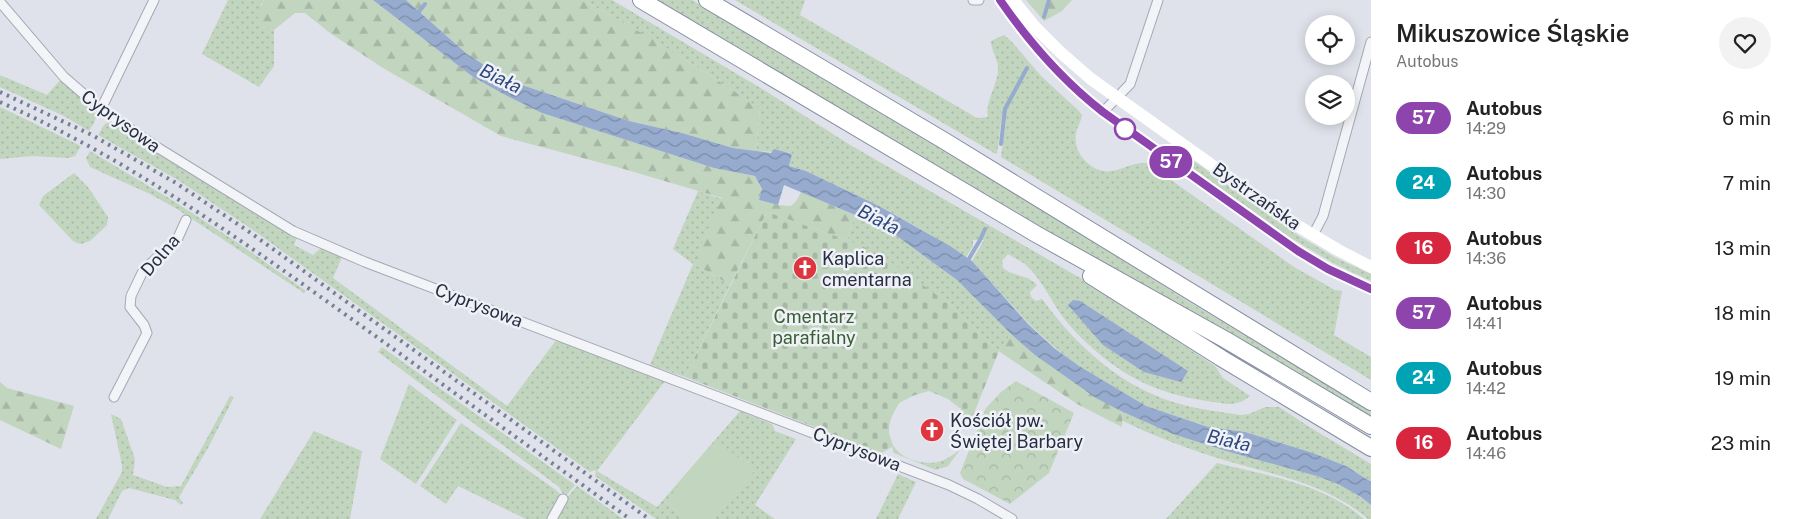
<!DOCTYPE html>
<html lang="pl">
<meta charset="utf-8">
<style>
:root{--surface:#fff;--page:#f2f2f2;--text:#222;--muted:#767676}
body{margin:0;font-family:"Public Sans",sans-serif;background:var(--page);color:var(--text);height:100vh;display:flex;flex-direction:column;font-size:19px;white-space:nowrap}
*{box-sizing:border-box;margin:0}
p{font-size:16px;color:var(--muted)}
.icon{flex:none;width:28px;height:28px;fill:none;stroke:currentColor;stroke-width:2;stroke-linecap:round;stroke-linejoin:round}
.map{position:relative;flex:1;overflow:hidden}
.panel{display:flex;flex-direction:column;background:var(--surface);width:425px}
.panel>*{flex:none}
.badge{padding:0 10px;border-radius:16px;font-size:18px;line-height:32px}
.fabs{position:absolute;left:1305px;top:15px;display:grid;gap:10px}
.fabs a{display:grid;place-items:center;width:50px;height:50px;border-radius:50%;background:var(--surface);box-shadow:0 2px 12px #0003;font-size:25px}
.map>.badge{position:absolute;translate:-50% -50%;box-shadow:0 0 0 2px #fff}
.round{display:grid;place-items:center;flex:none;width:52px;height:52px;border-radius:26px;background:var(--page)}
.head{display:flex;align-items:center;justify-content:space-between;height:85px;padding:0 25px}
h1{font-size:24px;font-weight:600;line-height:38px}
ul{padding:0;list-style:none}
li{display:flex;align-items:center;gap:15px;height:65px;padding:0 25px}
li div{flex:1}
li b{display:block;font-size:19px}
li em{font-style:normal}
li .badge{min-width:55px;font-weight:700;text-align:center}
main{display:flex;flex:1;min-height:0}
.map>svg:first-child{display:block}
.grass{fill:url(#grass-dots)}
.forest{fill:url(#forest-firs)}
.cemetery{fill:url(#cemetery-stones)}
.park{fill:url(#park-crowns)}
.pitch{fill:#c2d5bf}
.water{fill:url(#water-waves)}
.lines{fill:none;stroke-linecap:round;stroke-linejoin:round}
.stream{stroke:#96abce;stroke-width:4}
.street-casing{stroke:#a4a8b5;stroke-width:11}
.highway-casing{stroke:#858da2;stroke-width:18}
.street{stroke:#f2f4f8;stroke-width:9}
.secondary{stroke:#fff;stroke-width:12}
.highway{stroke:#fff;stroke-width:16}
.rail{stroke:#777f95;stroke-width:4;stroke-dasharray:2.5 5;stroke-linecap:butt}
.line-casing{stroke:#fff;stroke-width:11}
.line{stroke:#8e44ad;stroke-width:8}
.stop-dot{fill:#fff;stroke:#8e44ad;stroke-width:2.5}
.labels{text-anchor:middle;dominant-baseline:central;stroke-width:5;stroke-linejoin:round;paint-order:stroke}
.street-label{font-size:18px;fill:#262e43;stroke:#eff1f7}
.poi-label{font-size:18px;fill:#262e43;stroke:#eff1f7;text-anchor:start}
.park-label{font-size:18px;fill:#366032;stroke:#eff1f7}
.water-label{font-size:19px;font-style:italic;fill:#2b477c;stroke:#eff1f7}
</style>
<main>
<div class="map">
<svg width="1371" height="519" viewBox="0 0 1371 519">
<defs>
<pattern id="grass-dots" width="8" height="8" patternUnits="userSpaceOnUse" patternTransform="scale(1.25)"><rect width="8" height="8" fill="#c2d5bf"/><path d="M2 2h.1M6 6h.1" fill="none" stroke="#a7b7a5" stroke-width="1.8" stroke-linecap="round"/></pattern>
<pattern id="forest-firs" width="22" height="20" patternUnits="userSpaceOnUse" patternTransform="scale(1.25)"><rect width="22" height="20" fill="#c2d5bf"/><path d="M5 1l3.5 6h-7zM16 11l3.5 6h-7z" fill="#a7b7a5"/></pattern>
<pattern id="cemetery-stones" width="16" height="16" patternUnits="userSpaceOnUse" patternTransform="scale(1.25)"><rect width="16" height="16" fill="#c2d5bf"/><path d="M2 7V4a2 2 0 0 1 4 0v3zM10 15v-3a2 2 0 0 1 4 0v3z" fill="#a7b7a5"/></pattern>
<pattern id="park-crowns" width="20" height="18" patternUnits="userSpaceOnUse" patternTransform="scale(1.25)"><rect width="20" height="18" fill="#c2d5bf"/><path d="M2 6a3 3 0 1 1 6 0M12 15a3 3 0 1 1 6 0" fill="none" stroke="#a7b7a5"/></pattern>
<pattern id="water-waves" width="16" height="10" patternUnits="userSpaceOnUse" patternTransform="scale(1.25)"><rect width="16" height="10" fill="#96abce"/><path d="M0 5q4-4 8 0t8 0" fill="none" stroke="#7a8ca9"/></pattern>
</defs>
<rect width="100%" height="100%" fill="#dfe2ea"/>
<path class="grass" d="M 228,0 L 264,0 L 261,4 L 263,27 L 274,30 L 274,66 L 259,87 L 202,54 Z
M 583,0 L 612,0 L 764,90 L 847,143 L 1094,286 L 1215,366 L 1223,378 L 1250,396 C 1243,402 1237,404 1227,404 C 1207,401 1184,398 1164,391 C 1127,379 1092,352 1066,321 C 1052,304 1044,282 1027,266 C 1022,261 1014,258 1008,254 L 1002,261 L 1003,268 C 1016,278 1025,273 1037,285 L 1030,292 L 1031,297 L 1036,301 L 1042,299 C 1078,348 1124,390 1184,405 C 1202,410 1222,412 1241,415 L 1249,414 L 1265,407 L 1279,407 L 1311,428 L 1371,464 L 1371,482 L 1346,466 L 1313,453 L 1245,432 L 1208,427 L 1146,406 L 1078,366 L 1054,347 L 1029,324 L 972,261 L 984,240 L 973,240 L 973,246 L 966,257 L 919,228 L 879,206 L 806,171 L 789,166 L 792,153 L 756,151 L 760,109 C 704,69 643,34 583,0 Z
M 656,0 L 692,0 L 980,171 L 1194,305 L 1371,411 L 1371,417 L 1011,211 Z
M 735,0 L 805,0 L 800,15 L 977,118 L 988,117 C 984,102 999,84 998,67 C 998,59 991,51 991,41 L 1004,35 L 1012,42 L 1042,77 L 1079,111 L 1082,115 C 1081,122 1077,127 1076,134 C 1072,153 1093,175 1112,171 C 1123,169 1134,162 1147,163 L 1294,267 L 1335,290 L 1342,291 L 1334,335 L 1371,357 L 1371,380 L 1001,157 L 1006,120 L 1001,122 L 997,154 L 994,153 Z
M 0,75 L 47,95 L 61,79 L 96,111 C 98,118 93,124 89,131 L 64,116 L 0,87 Z
M 0,107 L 81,146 L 75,156 L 68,158 L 32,156 L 0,159 Z
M 108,122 L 112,122 L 158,154 L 297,238 L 294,245 L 313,255 L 321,248 L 342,257 L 333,278 L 507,406 L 557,339 L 665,381 L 597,471 L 657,507 L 740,411 L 772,424 L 775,431 L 796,439 L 755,505 L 775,519 L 713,519 L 754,471 L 665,502 L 685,519 L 656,519 L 595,476 L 596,471 L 595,470 L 590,472 L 250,228 L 178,180 L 98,135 L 104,125 Z
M 90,151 L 172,200 L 238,243 L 306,291 L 304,293 L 177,209 L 150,194 L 90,167 L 86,158 Z
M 1184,154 L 1299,236 L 1336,258 L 1371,274 L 1371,281 L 1335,264 L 1291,238 L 1180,159 Z
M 74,173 L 88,187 L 108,217 L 107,225 L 90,241 L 81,244 L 77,243 L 73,241 L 39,205 L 43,196 Z
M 698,191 L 722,199 L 693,263 L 730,285 L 685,377 L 650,365 L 693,264 L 673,249 Z
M 855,215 L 886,228 L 932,261 L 957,280 L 1011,334 L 999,351 L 948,303 L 847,240 Z
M 382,347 L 575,485 L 565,497 L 559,487 L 378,352 Z
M 409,384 L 457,420 L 416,484 L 380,459 Z
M 230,396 L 234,397 L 208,448 L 179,497 L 183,503 L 181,505 L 175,500 L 129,488 L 122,491 L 108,519 L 96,519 L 122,472 L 122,465 L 111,414 L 121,419 L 135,459 L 133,475 L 167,487 L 181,486 Z
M 894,402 L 899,403 C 894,411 890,418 889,428 C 887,456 921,469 944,460 C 949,458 955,453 960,450 L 948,466 L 936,470 L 894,453 L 886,431 Z
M 1123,412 C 1157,427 1191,441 1226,451 C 1275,465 1332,472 1371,505 L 1371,519 L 1368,519 C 1323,480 1266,474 1211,456 C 1181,446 1151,435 1123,421 Z
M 461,423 L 556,490 L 561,495 L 550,519 L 526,519 L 458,486 L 446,504 L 420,486 Z
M 314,431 L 362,451 L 350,519 L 260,519 Z
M 1217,463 C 1268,476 1323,483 1364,519 L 1166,519 Z
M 898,474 L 916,482 L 898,519 L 876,519 Z
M 577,486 L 623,519 L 554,519 L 566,499 Z"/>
<path class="forest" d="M 264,0 L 373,0 L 473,77 L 507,96 L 542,113 L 714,168 L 755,176 L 762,190 L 759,200 L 778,205 L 791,206 L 797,200 L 801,192 L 855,215 L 847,240 L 767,212 L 730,285 L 693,263 L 722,198 L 624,169 L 501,136 L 383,68 L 330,33 L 305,13 L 295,13 L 274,30 L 263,27 L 257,16 Z
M 406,0 L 583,0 L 659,43 L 734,91 L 760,109 L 756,151 L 733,148 L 682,133 L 629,121 L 522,85 L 495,72 L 467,54 Z
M 1026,0 L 1072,0 L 1062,11 L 1044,21 Z
M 1011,334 C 1046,364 1083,390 1123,412 L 1122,427 L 1077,404 L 1000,352 L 999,351 Z
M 0,382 L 7,388 L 74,406 L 61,449 L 0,420 Z"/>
<path class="cemetery" d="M 767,212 L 847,240 L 878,253 L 948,303 L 999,351 L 968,428 L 961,409 L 948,399 L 929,391 L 915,395 L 899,403 L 891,417 L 888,430 L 893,446 L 882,453 L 685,377 Z"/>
<path class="park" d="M 1016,381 L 1074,413 L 1049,473 L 1010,504 L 963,479 L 960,473 L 986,408 L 1001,392 Z"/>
<path class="pitch" d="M 717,440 L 754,471 L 713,519 L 685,519 L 665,502 Z"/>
<path class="water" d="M 373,0 L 406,0 L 467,54 L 495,72 L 522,85 L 629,121 L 682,133 L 733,148 L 771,153 L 774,149 L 792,154 L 789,166 L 806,171 L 879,206 L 950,246 L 972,261 L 1028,324 L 1054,348 L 1079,366 L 1146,406 L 1208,427 L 1245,432 L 1313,453 L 1346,466 L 1371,482 L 1371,505 L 1361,497 L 1338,484 L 1317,476 L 1226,451 L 1173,434 L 1123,412 L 1096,398 L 1035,355 L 1011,334 L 957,280 L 886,228 L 784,185 L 778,205 L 759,200 L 762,189 L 755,176 L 714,168 L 542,113 L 507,96 L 473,77 Z
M 1073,300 L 1080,301 L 1188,371 L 1181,382 L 1144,372 L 1103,345 L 1068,305 Z"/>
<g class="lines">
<path class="stream" d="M 417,14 L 425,4
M 1044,17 L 1049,0
M 1001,144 L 1005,109 L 1027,68
M 967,262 L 980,240 L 985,229"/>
<g class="street-casing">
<path id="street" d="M 973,0 L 979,0
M 0,2 L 64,77 L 101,109 L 160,149 L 293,231 L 365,262 L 949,485 L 978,499 L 1012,519
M 101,109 L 154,0
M 1103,112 L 1130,84 L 1158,0
M 1313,235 L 1323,216 L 1371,42
M 114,397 L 147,333 L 144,325 L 130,307 L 131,296 L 142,273 L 150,264 L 177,240 L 186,220
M 552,519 L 563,499"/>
</g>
<g class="highway-casing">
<path id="highway" d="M 641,0 L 1036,234 L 1226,340 L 1371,426
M 707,0 L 943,140 L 1371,402
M 1091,276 L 1221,358 L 1371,448"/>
</g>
<use href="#street" class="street"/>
<path class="secondary" d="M 1000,0 C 1029,42 1062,80 1103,112 L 1298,251 L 1328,269 L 1371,289
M 1013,0 L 1035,27 L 1059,51 L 1091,79 L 1293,223 L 1338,250 L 1371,267"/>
<use href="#highway" class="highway"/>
<path class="rail" d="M 0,92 L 92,135 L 176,183 L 248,231 L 649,519
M 0,102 C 126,158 234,235 346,315 C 441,383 535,451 630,519"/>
</g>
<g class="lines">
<g class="line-casing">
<path id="line" d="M 1000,0 C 1029,42 1062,80 1103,112 L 1298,251 L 1328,269 L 1371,289"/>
</g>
<use href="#line" class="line"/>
</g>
<defs>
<g id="church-disc" transform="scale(1.25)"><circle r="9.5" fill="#dd363e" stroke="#eff1f7"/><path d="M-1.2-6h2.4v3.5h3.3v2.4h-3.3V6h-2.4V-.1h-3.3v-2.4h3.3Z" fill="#fff"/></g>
</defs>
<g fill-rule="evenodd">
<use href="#church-disc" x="805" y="268"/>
<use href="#church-disc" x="932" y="430"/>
</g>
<circle class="stop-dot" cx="1125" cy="129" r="10"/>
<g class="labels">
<g class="street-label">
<text transform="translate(121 121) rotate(36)">Cyprysowa</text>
<text transform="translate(1257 196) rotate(35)">Bystrzańska</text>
<text transform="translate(160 255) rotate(-49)">Dolna</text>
<text transform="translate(479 305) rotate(21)">Cyprysowa</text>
<text transform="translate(857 449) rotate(21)">Cyprysowa</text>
</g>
<g class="poi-label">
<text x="822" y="258">Kaplica<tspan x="822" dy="21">cmentarna</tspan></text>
<text x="950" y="420">Kościół pw.<tspan x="950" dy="21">Świętej Barbary</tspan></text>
</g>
<g class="park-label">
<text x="814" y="316">Cmentarz<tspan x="814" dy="21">parafialny</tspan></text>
</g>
<g class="water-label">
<text transform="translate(501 78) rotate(26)">Biała</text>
<text transform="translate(879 219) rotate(27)">Biała</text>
<text transform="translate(1229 440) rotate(13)">Biała</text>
</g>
</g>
</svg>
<div class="fabs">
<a><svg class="icon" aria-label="locate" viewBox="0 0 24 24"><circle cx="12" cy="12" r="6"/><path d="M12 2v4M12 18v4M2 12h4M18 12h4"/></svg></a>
<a><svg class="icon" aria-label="layers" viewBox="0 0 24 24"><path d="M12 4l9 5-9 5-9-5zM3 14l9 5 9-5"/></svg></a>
</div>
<b class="badge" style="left:1171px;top:162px;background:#8e44ad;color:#fff">57</b>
</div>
<section class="panel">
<div class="head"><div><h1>Mikuszowice Śląskie</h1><p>Autobus</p></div><a class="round"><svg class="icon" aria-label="heart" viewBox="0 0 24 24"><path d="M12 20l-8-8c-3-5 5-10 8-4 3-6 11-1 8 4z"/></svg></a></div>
<ul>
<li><span class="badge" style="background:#8e44ad;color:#fff">57</span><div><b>Autobus</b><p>14:29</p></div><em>6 min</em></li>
<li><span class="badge" style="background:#00a3b4;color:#fff">24</span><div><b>Autobus</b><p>14:30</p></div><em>7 min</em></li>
<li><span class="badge" style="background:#d7263d;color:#fff">16</span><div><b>Autobus</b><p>14:36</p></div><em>13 min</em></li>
<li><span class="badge" style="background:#8e44ad;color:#fff">57</span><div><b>Autobus</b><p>14:41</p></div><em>18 min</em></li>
<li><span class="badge" style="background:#00a3b4;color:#fff">24</span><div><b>Autobus</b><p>14:42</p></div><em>19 min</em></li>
<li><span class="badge" style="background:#d7263d;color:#fff">16</span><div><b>Autobus</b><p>14:46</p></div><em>23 min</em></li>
</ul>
</section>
</main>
